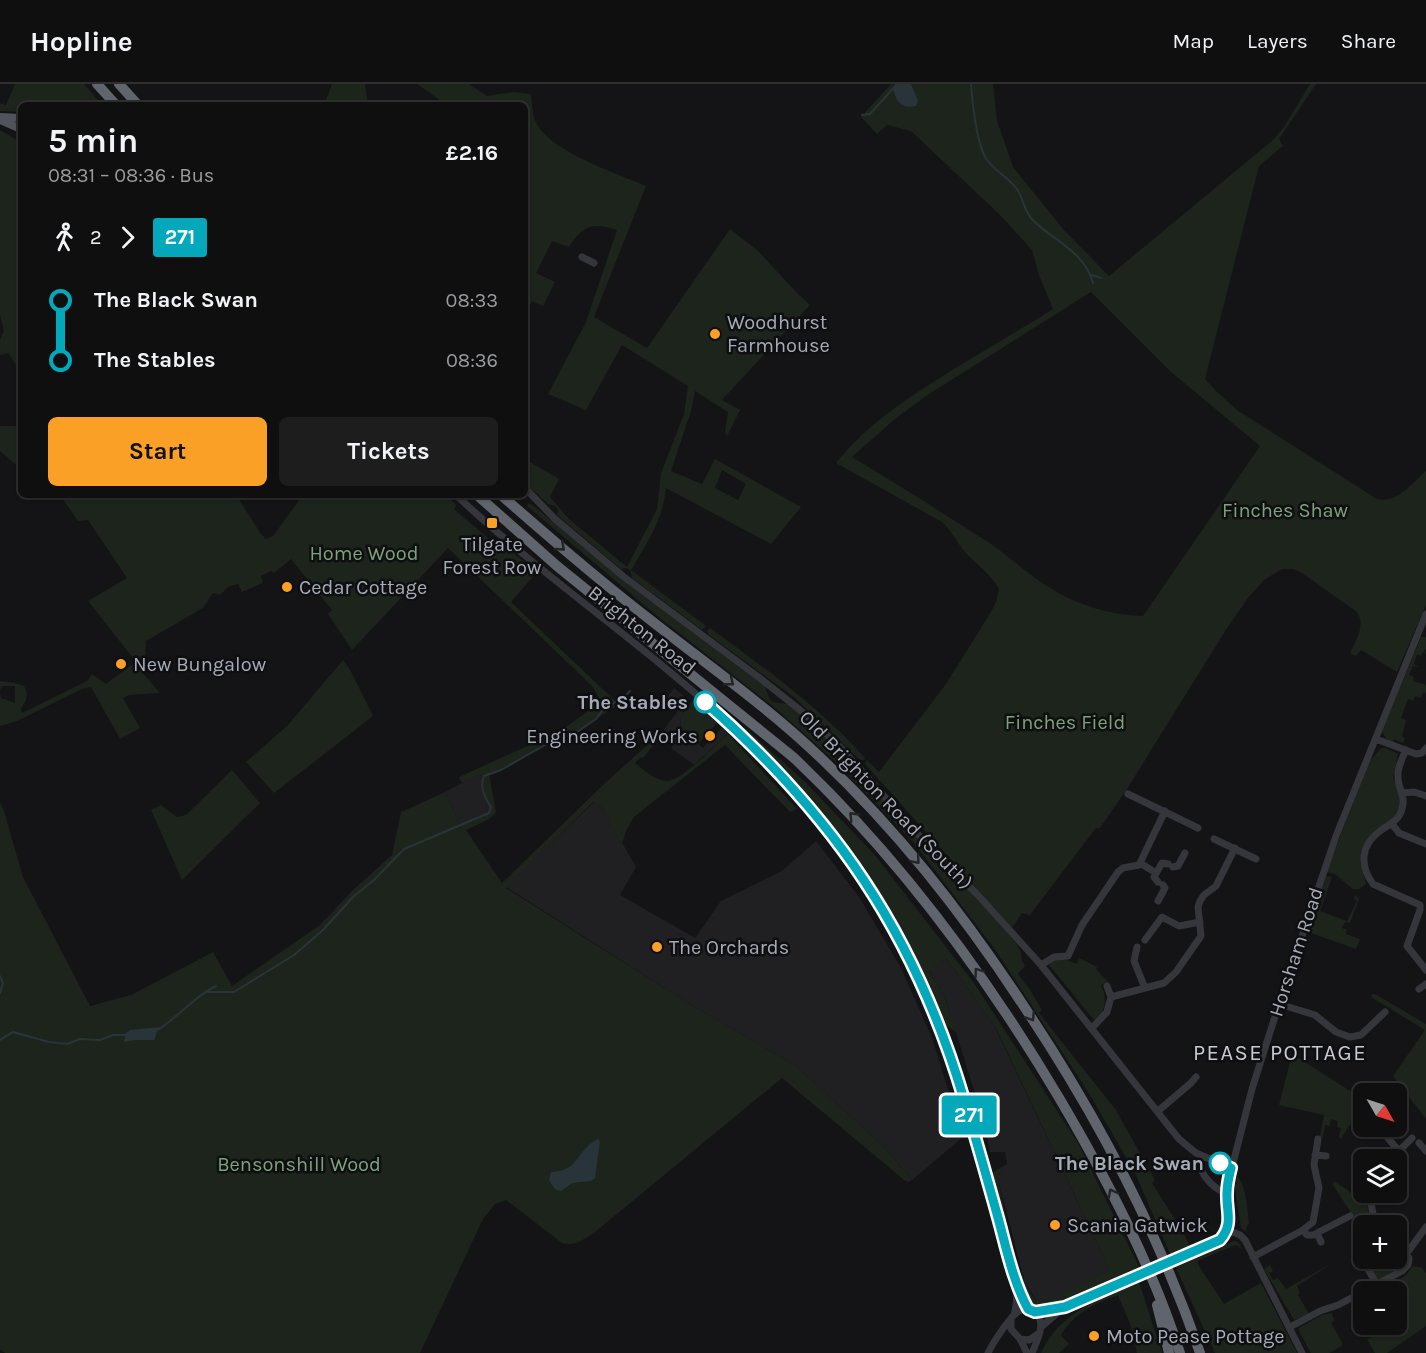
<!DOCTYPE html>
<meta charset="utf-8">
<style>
:root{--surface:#0f0f10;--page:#1d1d1e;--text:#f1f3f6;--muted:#9b9c9f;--line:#2f2f30;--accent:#fba027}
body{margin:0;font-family:Karla,sans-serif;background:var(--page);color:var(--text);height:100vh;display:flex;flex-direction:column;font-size:22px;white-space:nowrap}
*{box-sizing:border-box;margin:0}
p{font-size:20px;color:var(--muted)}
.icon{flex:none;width:33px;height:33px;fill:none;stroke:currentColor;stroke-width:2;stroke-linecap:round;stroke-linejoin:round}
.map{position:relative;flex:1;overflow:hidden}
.side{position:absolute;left:18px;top:18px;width:510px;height:396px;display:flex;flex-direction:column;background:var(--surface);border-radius:9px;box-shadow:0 2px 4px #0004,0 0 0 2px var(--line)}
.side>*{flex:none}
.badge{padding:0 12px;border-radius:4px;font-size:21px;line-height:39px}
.needle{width:39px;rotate:129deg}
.buttons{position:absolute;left:1353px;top:999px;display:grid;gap:12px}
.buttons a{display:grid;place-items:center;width:54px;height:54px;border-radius:9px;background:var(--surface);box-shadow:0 2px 4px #0004,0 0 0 2px var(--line);font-size:30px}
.map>.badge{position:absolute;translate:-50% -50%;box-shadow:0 0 0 3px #fff}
.legs{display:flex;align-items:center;gap:9px;height:66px;padding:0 30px;font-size:20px}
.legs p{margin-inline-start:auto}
.overview{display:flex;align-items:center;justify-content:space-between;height:102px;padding:0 30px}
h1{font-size:33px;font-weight:700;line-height:45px}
.cta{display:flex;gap:12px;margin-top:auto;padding:12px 30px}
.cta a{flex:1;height:69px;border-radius:9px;background:var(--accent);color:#111;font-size:24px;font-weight:700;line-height:69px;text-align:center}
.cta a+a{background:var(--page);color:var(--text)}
ul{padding:0 30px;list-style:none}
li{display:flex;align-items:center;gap:21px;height:60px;font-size:22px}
li i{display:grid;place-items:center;width:9px;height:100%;margin:0 8px;background:currentColor}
li i::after{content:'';width:15px;height:15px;margin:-8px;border:4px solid;border-radius:50%;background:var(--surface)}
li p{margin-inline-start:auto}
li:first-child i{background:linear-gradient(#0000 50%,currentColor 0)}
li:last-child i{background:linear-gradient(currentColor 50%,#0000 0)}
header{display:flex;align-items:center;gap:36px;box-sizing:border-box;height:84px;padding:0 30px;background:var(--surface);border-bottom:2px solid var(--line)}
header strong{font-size:28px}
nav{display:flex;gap:33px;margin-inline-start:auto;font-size:21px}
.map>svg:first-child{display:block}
.built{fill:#202023}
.green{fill:#1c241c;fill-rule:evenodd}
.water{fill:#29343a}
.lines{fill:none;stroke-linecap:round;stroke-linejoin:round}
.stream{stroke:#29343a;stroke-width:2}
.minor{stroke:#35363b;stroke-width:7}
.major{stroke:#50535a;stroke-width:8}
.highway{stroke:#60646c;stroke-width:10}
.minor-bridge{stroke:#35363b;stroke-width:7}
.oneway{stroke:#232428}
.line-1-casing{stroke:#fff;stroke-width:14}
.line-1{stroke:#03a8ba;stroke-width:9}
.poi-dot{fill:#fba027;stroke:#0f0f11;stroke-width:2}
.stop-1-dot{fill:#fff;stroke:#03a8ba;stroke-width:3}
.labels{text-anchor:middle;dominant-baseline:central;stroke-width:5;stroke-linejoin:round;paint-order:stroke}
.poi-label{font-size:20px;fill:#a5acb7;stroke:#0f0f11;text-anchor:start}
.park-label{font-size:20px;fill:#7ca37b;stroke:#0f0f11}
.street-label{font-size:20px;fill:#a5acb7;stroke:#0f0f11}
.stop-label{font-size:20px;font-weight:bold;fill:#a5acb7;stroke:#0f0f11;text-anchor:end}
.quarter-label{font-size:22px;letter-spacing:1.5px;fill:#c6cad2;stroke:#0f0f11}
</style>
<header>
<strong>Hopline</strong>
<nav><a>Map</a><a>Layers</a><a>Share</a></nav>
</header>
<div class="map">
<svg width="1426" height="1269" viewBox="0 0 1426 1269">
<rect width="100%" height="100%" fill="#141416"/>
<path class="built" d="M 674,604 L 687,615 L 680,623 L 684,627 L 680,637 L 680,643 L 703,664 L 722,644 L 728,650 L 694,681 L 671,664 L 673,661 L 662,648 L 680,624 L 667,613 Z
M 481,689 L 484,713 L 491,723 L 490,727 L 485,731 L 460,741 L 445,708 Z
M 594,718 L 601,722 L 636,783 L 620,811 L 695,854 L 721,817 L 782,787 L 816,757 L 859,813 L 901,884 L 932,954 L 963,1053 L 912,1096 L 883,1062 L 796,982 L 688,919 L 506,803 Z
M 946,874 L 994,941 L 1110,1186 L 1048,1217 L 1037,1217 L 1025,1199 L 997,1092 L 1007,1080 L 1005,1068 L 990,1068 L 983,1036 L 946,916 L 929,886 Z"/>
<path class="green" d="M 15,0 L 84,0 L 102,21 L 52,21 C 42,16 32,21 21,21 L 21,28 L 0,27 L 0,19 L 6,21 Z
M 332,0 L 365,0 L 368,21 L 324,21 Z
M 417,0 L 469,0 L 487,12 L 514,8 L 531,10 C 532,21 532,32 538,42 C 555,69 616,89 646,102 L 594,233 L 647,264 L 730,145 L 758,167 L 796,208 L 810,221 L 722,316 L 740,326 L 727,352 L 725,348 L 728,328 L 695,307 L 691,327 L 671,387 L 702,400 L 715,375 L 801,423 L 771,460 L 666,404 C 663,436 647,459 631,486 L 706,542 L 702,546 L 632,494 L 630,486 L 627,484 L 621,485 L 557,431 L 558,426 L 555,422 L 548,420 L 525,399 L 525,375 L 559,395 L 550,413 L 569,435 L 627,483 L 657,425 L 661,389 L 684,330 L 688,302 L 622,261 L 586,326 L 548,310 L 586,238 L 617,146 C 593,138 583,141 569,163 L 552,157 L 536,189 L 555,198 L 543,222 L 532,217 L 525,231 L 525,21 L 447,21 ZM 722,386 L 746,400 L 738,416 L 715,404 Z
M 891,0 L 993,0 L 997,37 L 1013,83 L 1064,146 L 1109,192 L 1273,56 L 1284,43 L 1310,0 L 1316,0 L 1279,55 L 1283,62 L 1259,82 L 1205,295 L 1216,307 L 1237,326 L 1377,415 C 1397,420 1412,399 1426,387 L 1426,521 L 1397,588 L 1361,566 L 1356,572 L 1350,569 C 1356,556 1366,541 1357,528 L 1302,489 L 1294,485 L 1282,485 L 1264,496 L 1248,514 L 1227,544 L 1127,705 L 1100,744 L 1096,744 L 1030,831 L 1022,829 L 1012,844 L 865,680 L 867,676 L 879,688 L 946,600 L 991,528 L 996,518 L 999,505 C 991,490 977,481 966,469 C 957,459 952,447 942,438 L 836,379 C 869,337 917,308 962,280 C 992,262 1023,244 1053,225 L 1039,191 L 1032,166 L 1000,131 L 911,47 L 887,41 L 877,50 L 861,33 ZM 1091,208 L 1171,288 L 1260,362 L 1143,532 C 1111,531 1079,522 1052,505 C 1028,491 1008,471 985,456 C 941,428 897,400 852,373 L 896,334 L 929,310 Z
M 0,46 L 21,58 L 21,288 L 8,269 L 0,271 L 0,256 L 4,247 L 0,231 Z
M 0,342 L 21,342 L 21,385 L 0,367 Z
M 60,411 L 236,411 L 261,450 L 266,455 L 273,452 L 303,411 L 446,411 L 456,421 L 454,425 L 496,461 L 499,458 L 537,488 L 511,518 L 613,615 L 623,612 L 621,620 L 611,625 L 571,652 L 545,661 L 501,686 L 489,690 L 496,728 L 491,734 L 466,746 L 502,799 L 605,699 L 662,648 L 665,651 L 650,665 L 644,673 L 640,674 L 635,679 C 644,686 656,697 668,697 C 682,696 717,660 728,650 L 797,725 L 790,728 L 725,661 L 634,733 L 626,747 L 622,760 L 601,722 L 593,718 L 506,804 L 688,919 L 796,982 L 883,1062 L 912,1096 L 909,1098 L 904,1096 L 782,994 L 595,1148 C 584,1155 575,1163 562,1159 L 506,1116 L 495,1120 L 483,1135 L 420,1269 L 5,1269 L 0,1265 L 0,718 L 4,727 L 23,793 L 90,922 L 131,911 L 213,868 L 232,902 L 320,841 L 353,806 L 392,771 L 401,728 L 445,708 L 460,741 L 487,730 L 491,723 L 484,713 L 481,690 L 462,699 L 459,693 L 562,646 L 592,624 L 598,612 L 593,603 L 448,464 L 352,566 L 328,530 L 332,526 L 291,475 L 274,489 L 271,487 L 261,492 L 263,499 L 242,508 L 238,500 L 228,503 L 220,511 L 213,509 L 203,524 L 146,557 L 145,572 L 136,578 L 88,517 L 127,494 L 88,436 L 78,437 Z
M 528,419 L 535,423 L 619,493 L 765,602 L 769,614 L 773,618 L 787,620 L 791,622 L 839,665 L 988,826 L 1015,858 L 1021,868 L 1022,877 L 1025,882 L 1018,890 L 1030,906 L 1042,926 L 1039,929 L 1116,1026 L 1155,1096 L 1152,1099 L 1183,1148 L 1191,1164 L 1171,1172 L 1135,1089 L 1090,1011 L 996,867 L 915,760 L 836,678 L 774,623 L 656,531 L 527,422 Z
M 710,544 C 765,584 820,624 865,674 L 864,676 L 860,676 L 795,614 L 709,551 L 707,547 Z
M 1421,553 L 1426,553 L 1426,565 L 1424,566 L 1426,570 L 1423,568 L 1421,572 L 1417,570 L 1414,580 L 1419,583 L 1413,582 L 1409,591 L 1414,593 L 1413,597 L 1426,601 L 1426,609 L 1423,608 L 1421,614 L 1415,612 L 1413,617 L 1408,615 L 1401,634 L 1406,636 L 1402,652 L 1405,654 L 1403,659 L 1394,655 L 1393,658 L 1386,655 L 1382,647 Z
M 343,576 L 349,584 L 373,632 L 274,709 L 246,678 L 288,641 Z
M 134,579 L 160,609 L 129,611 L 123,614 L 140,644 L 120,655 L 91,603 L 82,605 L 17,637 L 0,642 L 0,610 L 1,614 L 15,619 L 15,602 L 3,602 L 0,606 L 0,597 L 15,599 L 24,602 C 29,611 27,616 21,624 L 22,629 L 87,597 L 92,590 L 106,600 Z
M 692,617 L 717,639 L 698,660 L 681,644 C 678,633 686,625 692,617 Z
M 744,643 L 804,697 L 874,770 L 974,899 L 1078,1059 L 1140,1185 C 1120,1193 1058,1228 1037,1221 C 1017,1214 997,1121 991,1098 L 994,1088 L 1007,1080 L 997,1092 C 1005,1123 1015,1196 1037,1217 L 1048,1216 L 1110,1186 L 996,944 L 946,874 L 929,887 L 944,912 L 957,948 C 939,943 931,906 923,890 C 920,882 915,874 911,866 C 867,782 804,717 743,647 Z
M 1381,664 L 1386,664 L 1398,670 L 1393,694 L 1401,711 L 1400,722 L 1394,734 L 1366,757 L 1362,767 L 1360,778 L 1366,800 L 1359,805 L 1353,805 L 1335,790 L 1326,788 L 1370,677 Z
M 232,686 L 260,719 L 182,796 L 151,726 L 161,721 L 177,733 L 186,731 Z
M 1326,792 L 1332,793 L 1320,827 L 1347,837 L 1357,817 L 1354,815 L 1355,811 L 1359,815 L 1350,839 L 1345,838 L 1342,844 L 1347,846 L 1346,850 L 1360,855 L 1356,865 L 1308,848 Z
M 1079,874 L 1097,883 L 1096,885 L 1108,898 L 1101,901 C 1107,914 1107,928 1094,936 L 1049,881 L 1053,875 L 1064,875 L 1077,880 Z
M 1372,910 L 1375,910 L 1426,940 L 1426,1035 L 1393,992 L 1425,946 L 1371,913 Z
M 1292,970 L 1363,1015 L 1364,1042 L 1367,1043 L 1364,1050 L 1350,1040 L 1341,1055 L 1338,1052 L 1339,1052 L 1341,1044 L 1337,1043 L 1338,1037 L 1331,1035 L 1330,1042 L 1325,1041 L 1323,1054 L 1320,1053 L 1324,1031 L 1279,1021 Z
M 1237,1092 C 1247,1103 1247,1124 1249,1139 L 1246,1144 L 1247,1148 L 1241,1144 L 1235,1104 Z
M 1334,1097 L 1356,1112 L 1366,1114 L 1369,1130 L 1367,1134 L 1371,1141 L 1364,1142 L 1363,1147 L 1333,1101 Z
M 1234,1157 L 1238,1158 L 1243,1166 L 1237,1161 L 1233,1162 L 1197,1177 L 1199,1182 L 1224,1220 L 1261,1199 L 1297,1269 L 1215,1269 L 1175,1182 Z
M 1397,1168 L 1403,1174 C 1402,1187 1391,1190 1379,1196 L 1364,1175 L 1396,1174 Z
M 1332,1179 L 1297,1202 L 1300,1209 L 1298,1211 L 1309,1230 L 1294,1236 L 1264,1185 L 1270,1181 L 1273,1187 L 1269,1189 L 1273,1196 L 1278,1194 L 1286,1205 Z
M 1413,1182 L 1422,1184 L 1426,1189 L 1426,1242 L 1387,1269 L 1375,1269 L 1367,1255 L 1373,1252 L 1369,1245 L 1377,1241 L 1396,1240 L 1397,1233 L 1399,1234 L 1400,1231 L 1397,1227 L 1408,1228 L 1409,1219 L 1397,1218 L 1396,1208 L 1393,1207 L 1391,1200 L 1405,1192 Z
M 1139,1198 L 1162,1269 L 1137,1269 L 1131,1242 L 1118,1211 C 1093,1221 1076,1227 1061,1251 L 1069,1260 L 1059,1269 L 1041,1269 C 1059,1228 1101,1215 1139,1198 Z
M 1332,1229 L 1334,1237 L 1331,1239 L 1342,1258 L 1342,1262 L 1329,1269 L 1311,1269 L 1299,1247 L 1299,1244 L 1322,1231 Z"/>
<path class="water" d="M 897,0 L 911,0 L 918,17 L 916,22 C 901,25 897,18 893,5 Z
M 163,943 L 157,947 L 154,956 L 135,956 L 124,958 L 126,949 L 130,946 Z
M 598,1055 L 600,1057 L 595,1094 L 591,1097 L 572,1099 L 561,1107 L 555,1105 L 549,1096 L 551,1088 C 580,1087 575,1067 598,1055 Z"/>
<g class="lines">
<path class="stream" d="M 971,0 C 972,18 977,62 987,76 C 995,87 1009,94 1017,105 C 1023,114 1024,126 1031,134 C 1052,157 1084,166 1093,199
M 862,31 L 870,30 L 897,0
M 1092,191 L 1101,194
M 0,892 L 3,899 L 0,909
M 206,908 L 234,908 L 294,871 L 323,846 L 353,813 L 375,795 L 404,765 L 489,729 L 491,723 C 485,714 479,703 484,692 L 501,686 L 545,661 L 571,652 L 596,635 L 604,624 L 622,615 L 630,607
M 156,947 C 178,934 193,913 216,902
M 0,956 L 13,948 L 49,958 L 67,960 L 80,955 L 100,956 L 113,951 L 127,951"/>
<path class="minor" d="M 582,173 L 594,179
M 525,404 L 555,435 L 624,493 L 761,595 L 800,626 L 841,664 L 932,766 L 977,810 L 1041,881 L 1179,1055 L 1196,1069 L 1231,1084
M 456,411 C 544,494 645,561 733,643 C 820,724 893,821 936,932 C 970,1019 991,1111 1016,1201 L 1028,1225
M 1376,655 L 1416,670 L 1422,669 L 1426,664
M 1406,666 C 1402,675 1397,684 1398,693 C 1398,705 1406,712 1402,725 C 1399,737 1389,740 1380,747 C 1361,761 1359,781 1373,800 L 1420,821 L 1420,826 L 1407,862 L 1426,886
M 1403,709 L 1414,708 L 1426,712
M 1128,710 L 1198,744
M 1392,740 L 1399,749 L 1426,760
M 1214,755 L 1256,775
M 1140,779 L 1156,789
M 1173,783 L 1178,782 L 1185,769
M 1158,798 L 1154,793 L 1162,779 L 1168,780
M 1158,817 L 1165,804 L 1163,801
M 1145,856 L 1162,833 L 1179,842 L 1200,838
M 1137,863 L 1134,877 L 1145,904
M 1041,881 L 1054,873 L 1068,872 L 1082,841 L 1118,788 L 1123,784 L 1139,781 L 1165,727
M 1107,902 L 1111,913
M 1419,905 L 1426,900
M 1279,920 L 1315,931 L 1336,948 L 1350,953 L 1361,951 L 1385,928
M 1092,944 L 1107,928 L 1111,913 L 1164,899 L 1176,888 L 1201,852 L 1198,823 L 1200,817 L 1204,811 L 1216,802 L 1235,764
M 1158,1027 L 1191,999 L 1196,993
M 1378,1042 L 1398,1066
M 1419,1059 L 1426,1067
M 1315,1071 L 1326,1072
M 1202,1072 C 1195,1088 1213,1104 1227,1110
M 1390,1076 L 1412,1054
M 1369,1108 L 1373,1130 L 1378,1142
M 1228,1146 L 1240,1151 L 1245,1156 L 1302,1269
M 1303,1146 L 1307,1151 L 1313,1151 L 1350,1132
M 1317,1149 L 1321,1158
M 1193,1169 L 1220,1156 L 1228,1144 L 1228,1099 L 1252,1005 L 1279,920 L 1336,752 L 1426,530
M 1407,1169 L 1426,1143
M 1359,1171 L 1377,1200
M 1253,1173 L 1303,1146 L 1313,1138 L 1319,1104 L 1314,1081 L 1318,1055
M 1035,1228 L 1065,1223 L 1119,1199
M 1014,1231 L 1016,1222 L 1017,1207
M 1011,1236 L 1011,1245 L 1020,1255 L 1029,1256 L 1038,1250
M 1041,1243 L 1063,1224
M 1290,1243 L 1320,1227 L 1338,1221 L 1402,1187 L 1408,1181 L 1409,1174 L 1396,1161
M 1020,1255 L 1027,1269
M 988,1269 C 993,1259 1010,1232 1019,1227 C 1023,1225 1028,1224 1032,1226 C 1049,1235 1037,1257 1032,1269"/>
<path class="major" d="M 1,33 L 21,34
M 0,36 L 21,45"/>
<path class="highway" d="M 97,0 L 116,21
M 119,0 L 138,21
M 477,411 L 557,482 L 793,673 C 898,772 984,888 1058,1012 C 1106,1093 1151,1179 1180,1269
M 501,411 C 551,455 601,498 653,538 C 705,579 759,617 808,662 C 894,741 963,829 1027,927 C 1098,1034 1158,1147 1200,1269
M 1157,1221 L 1169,1269"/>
<path class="minor-bridge" d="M 1119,1199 L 1193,1169"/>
</g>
<defs><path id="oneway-chevron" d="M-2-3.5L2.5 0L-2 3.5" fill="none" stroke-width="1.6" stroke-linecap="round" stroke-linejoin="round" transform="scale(1.5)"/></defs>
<g class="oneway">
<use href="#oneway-chevron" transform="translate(561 463) rotate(41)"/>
<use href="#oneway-chevron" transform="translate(730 598) rotate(38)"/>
<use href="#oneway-chevron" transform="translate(853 732) rotate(-134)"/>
<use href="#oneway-chevron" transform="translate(916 776) rotate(50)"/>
<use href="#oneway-chevron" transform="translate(978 888) rotate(-126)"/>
<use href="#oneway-chevron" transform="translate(1031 933) rotate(57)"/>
<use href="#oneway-chevron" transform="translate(1112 1109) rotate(-118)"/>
</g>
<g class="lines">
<g class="line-1-casing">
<path id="line-1" d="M 705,618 C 833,731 914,848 963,1012 C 975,1051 986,1091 997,1130 C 1006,1162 1012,1195 1028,1225 L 1035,1228 L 1065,1223 L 1220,1156 C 1234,1140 1226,1127 1227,1109 C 1227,1100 1229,1092 1231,1084 L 1220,1079"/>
</g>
<use href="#line-1" class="line-1"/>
</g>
<g class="poi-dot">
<circle cx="715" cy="250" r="6"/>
<rect x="486" y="433" width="12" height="12" rx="3"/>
<circle cx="287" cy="503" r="6"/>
<circle cx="121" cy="580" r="6"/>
<circle cx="710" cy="652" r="6"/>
<circle cx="657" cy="863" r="6"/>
<circle cx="1055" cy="1141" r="6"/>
<circle cx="1094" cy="1252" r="6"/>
</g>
<g class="stop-1-dot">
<circle cx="705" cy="618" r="10"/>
<circle cx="1220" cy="1079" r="10"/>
</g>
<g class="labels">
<g class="poi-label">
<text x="727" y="238">Woodhurst<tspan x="727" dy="23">Farmhouse</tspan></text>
<text x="492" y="460" text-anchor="middle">Tilgate<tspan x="492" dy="23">Forest Row</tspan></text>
<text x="299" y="503">Cedar Cottage</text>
<text x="133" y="580">New Bungalow</text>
<text x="698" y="652" text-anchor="end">Engineering Works</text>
<text x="669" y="863">The Orchards</text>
<text x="1067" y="1141">Scania Gatwick</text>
<text x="1106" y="1252">Moto Pease Pottage</text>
</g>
<g class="park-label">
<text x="1285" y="426">Finches Shaw</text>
<text x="364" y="469">Home Wood</text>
<text x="1065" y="638">Finches Field</text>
<text x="299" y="1080">Bensonshill Wood</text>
</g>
<g class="street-label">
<text transform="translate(642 546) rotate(38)">Brighton Road</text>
<text transform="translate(886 716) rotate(46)">Old Brighton Road (South)</text>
<text transform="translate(1296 868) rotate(-72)">Horsham Road</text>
</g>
<g class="stop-label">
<text x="688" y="618">The Stables</text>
<text x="1204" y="1079">The Black Swan</text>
</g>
<g class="quarter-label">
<text x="1280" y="969">PEASE POTTAGE</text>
</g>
</g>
</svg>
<div class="buttons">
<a><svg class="needle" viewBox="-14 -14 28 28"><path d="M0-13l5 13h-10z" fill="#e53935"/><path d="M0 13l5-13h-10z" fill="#9b9c9f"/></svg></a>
<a><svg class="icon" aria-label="layers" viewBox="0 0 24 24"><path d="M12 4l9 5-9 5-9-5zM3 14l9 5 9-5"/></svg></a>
<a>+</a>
<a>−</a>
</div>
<b class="badge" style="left:969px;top:1031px;background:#03a8ba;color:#fff">271</b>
<section class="side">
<div class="overview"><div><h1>5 min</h1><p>08:31 – 08:36 · Bus</p></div><b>£2.16</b></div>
<div class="legs"><svg class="icon" aria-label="walk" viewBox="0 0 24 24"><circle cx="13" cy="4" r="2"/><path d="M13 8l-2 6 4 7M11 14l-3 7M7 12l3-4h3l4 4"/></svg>2<svg class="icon" aria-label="forward" viewBox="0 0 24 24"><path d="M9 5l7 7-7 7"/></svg><b class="badge" style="background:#03a8ba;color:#fff">271</b></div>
<ul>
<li><i style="color:#03a8ba"></i><b>The Black Swan</b><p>08:33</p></li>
<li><i style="color:#03a8ba"></i><b>The Stables</b><p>08:36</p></li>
</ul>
<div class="cta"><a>Start</a><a>Tickets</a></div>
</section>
</div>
